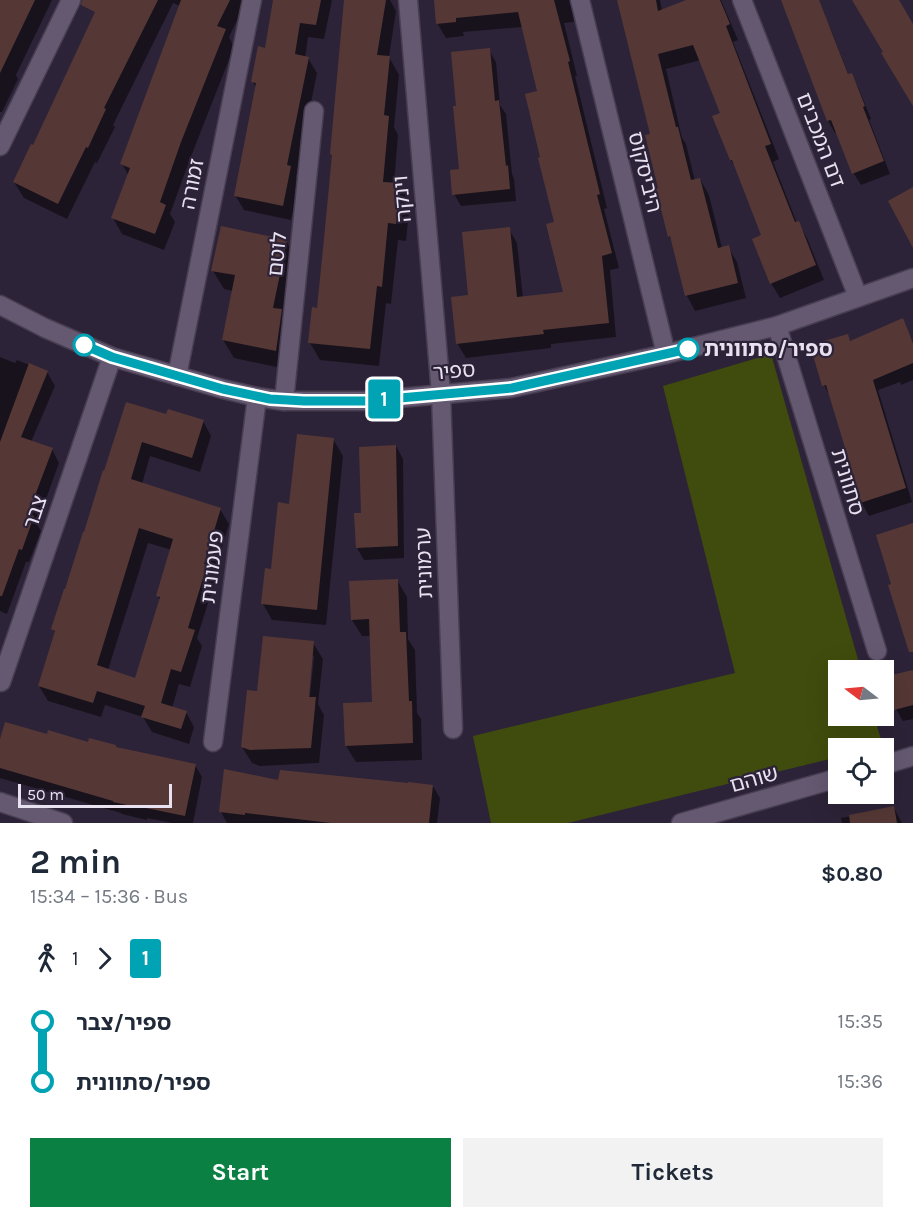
<!DOCTYPE html>
<meta charset="utf-8">
<style>
:root{--surface:#fff;--page:#f2f2f3;--text:#1f2937;--muted:#747a83;--accent:#0b8043}
body{margin:0;font-family:Karla,"Noto Sans Hebrew",sans-serif;background:var(--page);color:var(--text);height:100vh;display:flex;flex-direction:column;font-size:22px;white-space:nowrap}
*{box-sizing:border-box;margin:0}
p{font-size:20px;color:var(--muted)}
.icon{flex:none;width:33px;height:33px;fill:none;stroke:currentColor;stroke-width:2;stroke-linecap:round;stroke-linejoin:round}
.map{position:relative;height:823px;overflow:hidden}
.panel{display:flex;flex-direction:column;background:var(--surface);flex:1}
.panel>*{flex:none}
.badge{padding:0 12px;border-radius:4px;font-size:21px;line-height:39px}
.needle{width:39px;rotate:286deg}
.buttons{position:absolute;left:828px;top:660px;display:grid;gap:12px}
.buttons a{display:grid;place-items:center;width:66px;height:66px;border-radius:0px;background:var(--surface);box-shadow:0 6px 24px #0002;font-size:30px}
.scale{position:absolute;left:18px;bottom:15px;width:154px;box-sizing:border-box;padding-left:6px;border:3px solid #e8e1f0;border-top:0;font-size:16px;line-height:21px;white-space:nowrap;color:#e8e1f0;-webkit-text-stroke:4px #2d2338;paint-order:stroke}
.map>.badge{position:absolute;translate:-50% -50%;box-shadow:0 0 0 3px #fff}
.legs{display:flex;align-items:center;gap:9px;height:66px;padding:0 30px;font-size:20px}
.legs p{margin-inline-start:auto}
.summary{display:flex;align-items:center;justify-content:space-between;height:102px;padding:0 30px}
h1{font-size:33px;font-weight:700;line-height:45px}
.cta{display:flex;gap:12px;margin-top:auto;padding:12px 30px}
.cta a{flex:1;height:69px;border-radius:0px;background:var(--accent);color:#fff;font-size:24px;font-weight:700;line-height:69px;text-align:center}
.cta a+a{background:var(--page);color:var(--text)}
ul{padding:0 30px;list-style:none}
li{display:flex;align-items:center;gap:21px;height:60px;font-size:22px}
li i{display:grid;place-items:center;width:9px;height:100%;margin:0 8px;background:currentColor}
li i::after{content:'';width:15px;height:15px;margin:-8px;border:4px solid;border-radius:50%;background:var(--surface)}
li p{margin-inline-start:auto}
li:first-child i{background:linear-gradient(#0000 50%,currentColor 0)}
li:last-child i{background:linear-gradient(currentColor 50%,#0000 0)}
.map>svg:first-child{display:block}
.green{fill:#404c0d}
.shadow{fill:#0007;fill-rule:evenodd}
.building{fill:#553835;fill-rule:evenodd}
.lines{fill:none;stroke-linecap:round;stroke-linejoin:round}
.minor-casing{stroke:#483e51;stroke-width:21}
.tertiary-casing{stroke:#483e51;stroke-width:21}
.minor{stroke:#655972;stroke-width:18}
.tertiary{stroke:#655972;stroke-width:18}
.line-1-casing{stroke:#fff;stroke-width:14}
.line-1{stroke:#00a3b4;stroke-width:9}
.stop-1-dot{fill:#fff;stroke:#00a3b4;stroke-width:3}
.labels{text-anchor:middle;dominant-baseline:central;stroke-width:4.5;stroke-linejoin:round;paint-order:stroke}
.street-label{font-size:21px;fill:#e8e1f0;stroke:#2d2338}
.stop-label{font-size:21px;font-weight:bold;fill:#e8e1f0;stroke:#2d2338;text-anchor:start}
</style>
<div class="map">
<svg width="913" height="823" viewBox="0 0 913 823">
<rect width="100%" height="100%" fill="#2d2338"/>
<path class="green" d="M 771,354 L 861,670 L 838,670 L 838,716 L 874,716 L 883,746 L 874,748 L 838,748 L 838,757 L 568,823 L 491,823 L 473,736 L 735,673 L 663,386 Z"/>
<path class="shadow" d="M 0,0 L 52,0 L 16,75 L 18,79 L 2,112 L 0,112 Z
M 102,0 L 247,0 L 229,37 L 234,47 L 190,159 L 170,214 L 175,222 L 164,250 L 122,234 L 113,218 L 129,176 L 122,164 L 180,6 L 173,3 L 113,125 L 115,127 L 97,163 L 95,162 L 67,219 L 24,198 L 14,182 L 34,147 Z
M 275,0 L 332,0 L 324,39 L 308,37 L 305,58 L 308,58 L 317,73 L 296,177 L 299,182 L 291,220 L 244,210 L 235,195 L 257,89 L 253,82 L 267,50 Z
M 346,0 L 390,0 L 396,11 L 389,57 L 399,75 L 394,127 L 398,135 L 394,184 L 400,185 L 410,202 L 406,241 L 398,240 L 391,304 L 386,303 L 379,366 L 320,360 L 310,343 L 318,309 L 334,158 L 331,154 Z
M 435,0 L 572,0 L 574,22 L 564,23 L 577,76 L 575,76 L 607,208 L 604,209 L 619,268 L 610,270 L 616,337 L 551,344 L 551,348 L 466,358 L 457,343 L 470,297 L 509,229 L 517,243 L 523,298 L 565,294 L 556,223 L 542,158 L 539,92 L 523,27 L 463,32 L 464,36 L 446,38 L 437,23 Z
M 618,0 L 660,0 L 662,11 L 690,0 L 721,0 L 738,40 L 733,42 L 779,159 L 773,162 L 797,223 L 798,222 L 807,238 L 824,280 L 780,298 L 771,283 L 763,236 L 739,173 L 731,160 L 722,114 L 701,60 L 666,69 L 682,138 L 686,144 L 695,181 L 700,179 L 709,195 L 722,248 L 728,247 L 737,262 L 746,298 L 695,311 L 687,296 L 674,244 L 669,236 L 658,190 L 660,189 L 652,135 Z
M 782,0 L 813,0 L 825,18 L 831,30 L 849,76 L 851,75 L 858,87 L 871,119 L 869,120 L 890,174 L 861,185 L 854,174 L 837,132 L 835,133 L 828,121 Z
M 489,50 L 496,62 L 500,105 L 506,114 L 512,174 L 514,179 L 516,201 L 461,206 L 454,194 L 461,171 L 458,107 Z
M 286,241 L 297,259 L 286,369 L 234,358 L 223,340 L 233,291 L 224,289 L 213,271 Z
M 902,320 L 913,342 L 913,380 L 901,385 L 900,382 L 878,390 L 912,502 L 869,516 L 861,502 L 855,475 L 832,400 L 824,385 L 847,335 L 851,342 Z
M 0,357 L 15,363 L 17,360 L 47,372 L 55,386 L 31,442 L 52,449 L 59,463 L 37,524 L 41,531 L 29,562 L 26,562 L 7,614 L 0,611 Z
M 167,416 L 203,421 L 211,436 L 200,472 L 150,456 L 142,484 L 220,509 L 229,524 L 213,577 L 215,581 L 197,638 L 202,646 L 190,687 L 179,684 L 172,708 L 186,712 L 194,727 L 189,744 L 152,732 L 143,717 L 105,705 L 101,717 L 48,701 L 39,686 L 55,633 L 53,629 L 104,472 ZM 148,543 L 172,550 L 158,596 L 160,601 L 136,680 L 108,670 Z
M 333,439 L 343,456 L 326,625 L 272,620 L 263,604 L 291,505 Z
M 396,446 L 403,459 L 404,558 L 364,560 L 357,548 L 363,514 Z
M 397,580 L 407,597 L 408,639 L 415,650 L 417,713 L 421,719 L 422,760 L 356,762 L 346,746 L 374,704 L 371,636 L 362,636 L 352,620 Z
M 313,643 L 323,659 L 318,704 L 324,715 L 319,763 L 260,766 L 252,763 L 242,747 L 258,693 ZM 311,656 L 314,656 L 309,704 L 306,704 Z
M 913,671 L 913,719 L 903,721 L 896,709 Z
M 48,736 L 116,748 L 195,765 L 202,777 L 193,823 L 172,823 L 147,818 L 147,820 L 122,814 L 121,813 L 0,778 L 0,744 Z
M 279,782 L 433,786 L 440,798 L 437,823 L 227,823 L 221,812 Z
M 894,808 L 902,823 L 842,823 L 841,818 Z"/>
<path class="building" d="M 0,0 L 35,0 L 0,73 Z
M 82,0 L 158,0 L 104,108 L 106,109 L 88,148 L 86,147 L 58,204 L 13,182 L 31,144 L 33,145 L 95,12 L 81,5 Z
M 181,0 L 230,0 L 217,26 L 226,29 L 181,142 L 160,202 L 166,205 L 155,234 L 111,218 L 130,168 L 120,164 Z
M 273,0 L 321,0 L 316,25 L 300,23 L 295,54 L 309,57 L 287,165 L 291,166 L 283,206 L 234,196 L 256,83 L 251,82 L 258,46 L 265,48 Z
M 344,0 L 386,0 L 377,55 L 390,56 L 384,115 L 389,116 L 383,182 L 401,183 L 396,224 L 388,223 L 382,287 L 377,286 L 370,349 L 308,343 L 312,307 L 317,308 L 324,239 L 332,155 L 330,154 Z
M 434,0 L 554,0 L 570,61 L 568,62 L 600,194 L 597,195 L 612,253 L 602,256 L 609,323 L 543,330 L 544,334 L 456,344 L 451,297 L 468,295 L 462,232 L 510,227 L 517,297 L 563,292 L 546,224 L 554,222 L 538,158 L 540,157 L 525,94 L 537,91 L 518,12 L 456,18 L 456,22 L 436,24 Z
M 617,0 L 656,0 L 658,11 L 686,0 L 720,0 L 730,24 L 726,26 L 771,144 L 765,146 L 795,222 L 799,221 L 816,265 L 770,284 L 752,239 L 761,235 L 732,160 L 730,160 L 712,116 L 720,113 L 693,45 L 658,54 L 676,127 L 678,127 L 691,180 L 700,178 L 718,248 L 729,245 L 738,283 L 685,296 L 670,236 L 668,237 L 656,189 L 658,188 L 645,135 L 650,134 Z
M 781,0 L 819,0 L 848,74 L 852,73 L 865,106 L 863,107 L 884,161 L 852,174 L 831,120 L 827,121 Z
M 852,0 L 899,0 L 913,24 L 913,106 L 881,53 L 883,52 Z
M 490,48 L 495,101 L 499,100 L 506,166 L 508,165 L 510,189 L 452,195 L 450,170 L 459,169 L 453,106 L 456,106 L 451,52 Z
M 913,187 L 913,248 L 888,201 Z
M 221,226 L 287,240 L 273,308 L 282,309 L 276,351 L 222,340 L 235,275 L 211,271 Z
M 903,318 L 913,343 L 913,363 L 873,380 L 906,488 L 860,503 L 851,474 L 853,474 L 826,385 L 822,386 L 810,345 L 848,334 L 850,341 Z
M 29,363 L 48,371 L 21,437 L 53,448 L 28,514 L 34,516 L 22,550 L 19,549 L 2,596 L 0,596 L 0,442 Z
M 126,402 L 166,414 L 168,409 L 204,420 L 192,458 L 142,442 L 131,479 L 221,508 L 204,564 L 207,565 L 188,628 L 195,630 L 181,672 L 171,669 L 161,703 L 187,711 L 181,729 L 141,717 L 145,706 L 97,691 L 93,703 L 38,686 L 55,631 L 51,629 L 64,589 L 65,589 L 83,532 L 84,532 L 103,470 L 104,471 ZM 139,528 L 173,539 L 156,596 L 160,597 L 135,678 L 97,665 Z
M 297,434 L 334,438 L 317,610 L 261,604 L 265,568 L 271,569 L 278,502 L 289,504 Z
M 396,445 L 398,546 L 356,548 L 354,513 L 361,513 L 359,447 Z
M 913,523 L 913,652 L 909,652 L 888,585 L 891,584 L 876,535 Z
M 398,579 L 400,632 L 406,632 L 409,701 L 412,701 L 413,743 L 345,746 L 343,703 L 372,702 L 369,619 L 351,620 L 349,581 Z
M 263,636 L 314,641 L 309,697 L 316,697 L 311,748 L 250,750 L 241,747 L 247,690 L 257,691 Z
M 913,670 L 913,705 L 894,710 L 887,676 Z
M 5,722 L 47,734 L 48,730 L 88,742 L 89,738 L 116,745 L 116,747 L 196,764 L 185,816 L 141,807 L 141,808 L 113,802 L 113,801 L 0,768 L 0,739 Z
M 224,769 L 278,780 L 280,770 L 408,783 L 408,782 L 433,785 L 429,823 L 331,823 L 245,813 L 245,815 L 219,812 Z
M 894,806 L 897,823 L 850,823 L 849,815 Z"/>
<g class="lines">
<g class="minor-casing">
<path id="minor" d="M 408,0 L 441,394 L 453,729
M 580,0 L 666,354
M 742,0 L 858,297
M 0,146 L 71,0
M 777,326 L 877,651
M 177,376 L 252,0
M 284,401 L 314,111
M 1,682 L 112,357
M 213,742 L 257,397"/>
</g>
<g class="tertiary-casing">
<path id="tertiary" d="M 0,305 L 45,328 L 112,357 L 223,389 L 257,397 L 284,401 L 366,401 L 511,388 L 666,354 L 777,326 L 913,278
M 884,765 L 913,756
M 0,802 L 63,823
M 681,823 L 838,778"/>
</g>
<use href="#minor" class="minor"/>
<use href="#tertiary" class="tertiary"/>
</g>
<g class="lines">
<g class="line-1-casing">
<path id="line-1" d="M 84,345 L 112,357 L 223,389 L 270,399 L 304,401 L 366,401 L 512,388 L 688,349"/>
</g>
<use href="#line-1" class="line-1"/>
</g>
<g class="stop-1-dot">
<circle cx="84" cy="345" r="10"/>
<circle cx="688" cy="349" r="10"/>
</g>
<g class="labels">
<g class="street-label">
<text transform="translate(821 140) rotate(69)">דם המכבים</text>
<text transform="translate(645 172) rotate(76)">היביסקוס</text>
<text transform="translate(192 184) rotate(-79)">זמורה</text>
<text transform="translate(402 199) rotate(-95)">וינקה</text>
<text transform="translate(277 254) rotate(-84)">לוטם</text>
<text transform="translate(454 371) rotate(-5)">ספיר</text>
<text transform="translate(848 482) rotate(73)">סתוונית</text>
<text transform="translate(35 512) rotate(-71)">צבר</text>
<text transform="translate(424 563) rotate(-92)">ערמונית</text>
<text transform="translate(212 567) rotate(-83)">פעמונית</text>
<text transform="translate(754 779) rotate(-16)">שוהם</text>
</g>
<g class="stop-label">
<text x="704" y="349">ספיר/סתוונית</text>
</g>
</g>
</svg>
<div class="buttons">
<a><svg class="needle" viewBox="-14 -14 28 28"><path d="M0-13l5 13h-10z" fill="#e53935"/><path d="M0 13l5-13h-10z" fill="#747a83"/></svg></a>
<a><svg class="icon" aria-label="locate" viewBox="0 0 24 24"><circle cx="12" cy="12" r="6"/><path d="M12 2v4M12 18v4M2 12h4M18 12h4"/></svg></a>
</div>
<div class="scale">50 m</div>
<b class="badge" style="left:384px;top:399px;background:#00a3b4;color:#fff">1</b>
</div>
<section class="panel">
<div class="summary"><div><h1>2 min</h1><p>15:34 – 15:36 · Bus</p></div><b>$0.80</b></div>
<div class="legs"><svg class="icon" aria-label="walk" viewBox="0 0 24 24"><circle cx="13" cy="4" r="2"/><path d="M13 8l-2 6 4 7M11 14l-3 7M7 12l3-4h3l4 4"/></svg>1<svg class="icon" aria-label="forward" viewBox="0 0 24 24"><path d="M9 5l7 7-7 7"/></svg><b class="badge" style="background:#00a3b4;color:#fff">1</b></div>
<ul>
<li><i style="color:#00a3b4"></i><b>ספיר/צבר</b><p>15:35</p></li>
<li><i style="color:#00a3b4"></i><b>ספיר/סתוונית</b><p>15:36</p></li>
</ul>
<div class="cta"><a>Start</a><a>Tickets</a></div>
</section>
